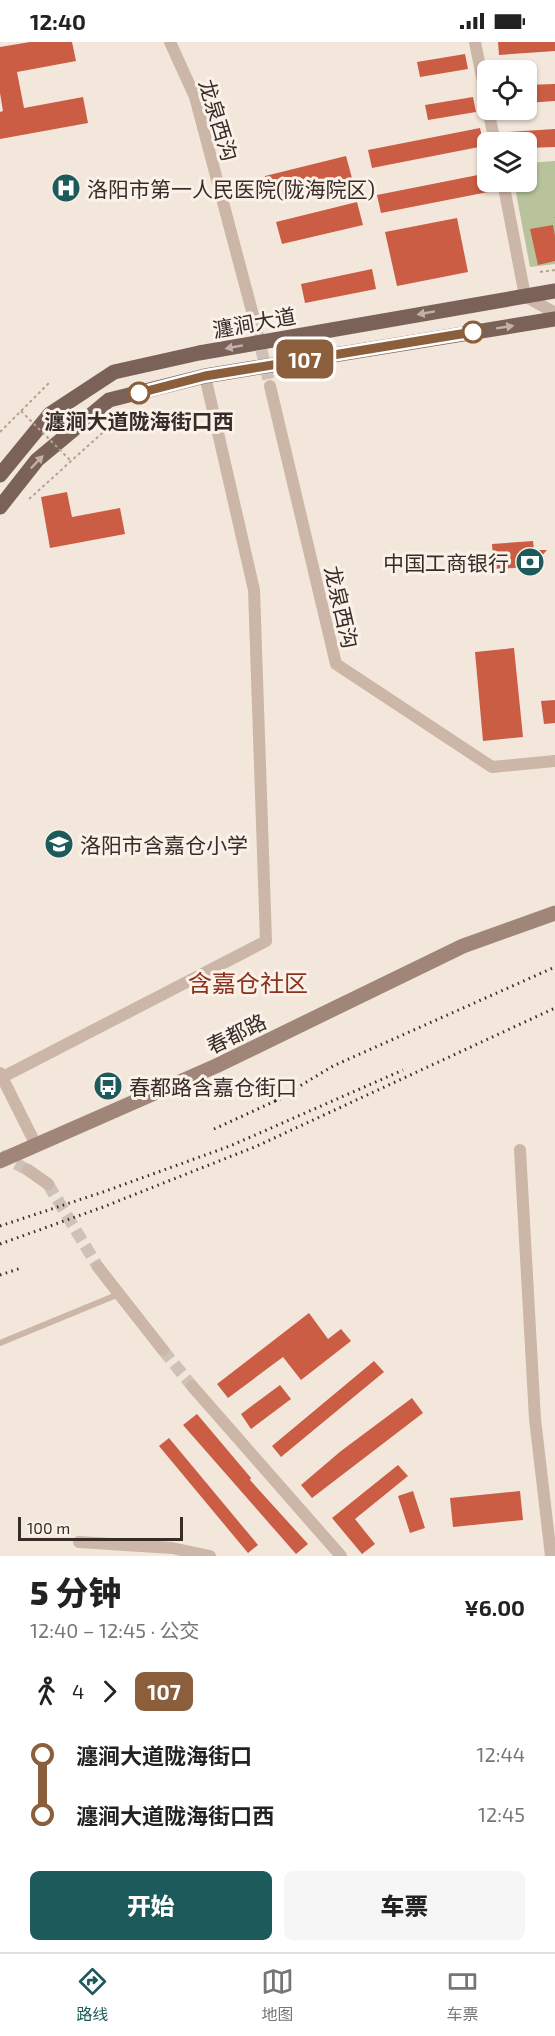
<!DOCTYPE html>
<html lang="zh">
<meta charset="utf-8">
<style>
:root{--surface:#fff;--page:#f6f6f6;--text:#222;--muted:#767676;--line:#e0e0e0;--accent:#1c5a5b}
body{margin:0;font-family:"Exo 2","Noto Sans SC",sans-serif;background:var(--page);color:var(--text);height:100vh;display:flex;flex-direction:column;font-size:22px;white-space:nowrap}
*{box-sizing:border-box;margin:0}
p{font-size:20px;color:var(--muted)}
.icon{flex:none;width:33px;height:33px;fill:none;stroke:currentColor;stroke-width:2;stroke-linecap:round;stroke-linejoin:round}
.map{position:relative;height:1514px;overflow:hidden}
.sheet{display:flex;flex-direction:column;background:var(--surface);flex:1}
.sheet>*{flex:none}
.badge{padding:0 12px;border-radius:9px;font-size:21px;line-height:39px}
.fabs{position:absolute;left:477px;top:18px;display:grid;gap:12px}
.fabs a{display:grid;place-items:center;width:60px;height:60px;border-radius:9px;background:var(--surface);box-shadow:0 2px 4px #0004;font-size:30px}
.scale{position:absolute;left:18px;bottom:15px;width:165px;box-sizing:border-box;padding-left:6px;border:3px solid #382c28;border-top:0;font-size:16px;line-height:21px;white-space:nowrap;color:#382c28;-webkit-text-stroke:4px #faf1e9;paint-order:stroke}
.map>.badge{position:absolute;translate:-50% -50%;box-shadow:0 0 0 3px #fff}
.legs{display:flex;align-items:center;gap:9px;height:66px;padding:0 30px;font-size:20px}
.legs p{margin-inline-start:auto}
.head{display:flex;align-items:center;justify-content:space-between;height:102px;padding:0 30px}
h1{font-size:33px;font-weight:800;line-height:45px}
.primary-button{display:flex;gap:12px;margin-top:auto;padding:12px 30px}
.primary-button a{flex:1;height:69px;border-radius:9px;background:var(--accent);color:#fff;font-size:24px;font-weight:800;line-height:69px;text-align:center}
.primary-button a+a{background:var(--page);color:var(--text)}
ul{padding:0 30px;list-style:none}
li{display:flex;align-items:center;gap:21px;height:60px;font-size:22px}
li i{display:grid;place-items:center;width:9px;height:100%;margin:0 8px;background:currentColor}
li i::after{content:'';width:15px;height:15px;margin:-8px;border:4px solid;border-radius:50%;background:var(--surface)}
li p{margin-inline-start:auto}
li:first-child i{background:linear-gradient(#0000 50%,currentColor 0)}
li:last-child i{background:linear-gradient(currentColor 50%,#0000 0)}
.status{display:flex;justify-content:space-between;align-items:center;height:42px;padding:0 30px;background:var(--surface);direction:ltr}
.status svg{height:16px;fill:currentColor}
.dock{display:flex;justify-content:space-around;align-items:center;height:84px;border-top:2px solid var(--line);background:var(--surface);font-size:16px;color:var(--muted)}
.dock a{display:grid;justify-items:center;gap:3px}
.dock .current{color:var(--accent)}
.map>svg:first-child{display:block}
.green{fill:#b8c39b}
.building{fill:#ca5d43}
.lines{fill:none;stroke-linecap:round;stroke-linejoin:round}
.street-tunnel{stroke:#cec2b8;stroke-width:12;stroke-dasharray:12 6;stroke-linecap:butt}
.path{stroke:#b8a091;stroke-width:2;stroke-dasharray:3 3;stroke-linecap:butt}
.lane{stroke:#ccb6a7;stroke-width:6}
.street{stroke:#ccb6a7;stroke-width:12}
.secondary{stroke:#a08579;stroke-width:15}
.primary{stroke:#7b6259;stroke-width:15}
.rail{stroke:#382c28;stroke-width:3;stroke-dasharray:1.5 4.5;stroke-linecap:butt}
.path-bridge{stroke:#b8a091;stroke-width:2;stroke-dasharray:3 3;stroke-linecap:butt}
.oneway{fill:#c1b1a8}
.line-1-casing{stroke:#fff;stroke-width:14}
.line-1{stroke:#8b5e3c;stroke-width:9}
.stop-1-dot{fill:#fff;stroke:#8b5e3c;stroke-width:3}
.labels{text-anchor:middle;dominant-baseline:central;stroke-width:6;stroke-linejoin:round;paint-order:stroke}
.street-label{font-size:21px;fill:#382c28;stroke:#faf1e9}
.poi-label{font-size:21px;fill:#382c28;stroke:#faf1e9;text-anchor:start}
.stop-label{font-size:21px;font-weight:bold;fill:#382c28;stroke:#faf1e9}
.quarter-label{font-size:24px;fill:#8a321e;stroke:#faf1e9}
</style>
<div class="status"><b>12:40</b><svg viewBox="0 0 49 12"><path d="M0 12V9h3v3zM5 12V6h3v6zM10 12V3h3v9zM15 12V0h3v12zM26 1h20v11H26zM47 4h2v5h-2z"/></svg></div>
<div class="map">
<svg width="555" height="1514" viewBox="0 0 555 1514">
<rect width="100%" height="100%" fill="#f3e7dc"/>
<path class="green" d="M 555,119 L 555,222 L 530,225 L 514,140 L 526,140 L 527,121 Z"/>
<path class="building" d="M 30,0 L 72,0 L 76,19 L 17,30 L 24,66 L 83,55 L 88,81 L 0,97 L 0,70 L 3,69 L 0,51 L 0,5 Z
M 498,0 L 555,0 L 555,9 L 499,13 Z
M 465,12 L 468,27 L 420,35 L 417,20 Z
M 555,42 L 555,59 L 526,61 L 526,43 Z
M 473,55 L 476,70 L 428,78 L 425,63 Z
M 480,86 L 484,104 L 372,126 L 368,108 Z
M 555,87 L 555,105 L 526,106 L 526,100 L 508,100 L 508,90 Z
M 346,114 L 352,136 L 270,156 L 265,134 Z
M 488,131 L 488,140 L 491,140 L 493,149 L 381,171 L 377,153 Z
M 357,160 L 363,183 L 282,202 L 276,180 Z
M 457,176 L 468,230 L 397,244 L 385,190 Z
M 553,183 L 555,194 L 555,219 L 538,223 L 530,187 Z
M 372,227 L 376,247 L 305,261 L 301,242 Z
M 67,450 L 72,475 L 120,466 L 125,492 L 50,506 L 41,455 Z
M 533,499 L 534,508 L 547,508 L 532,525 L 494,527 L 492,502 Z
M 514,606 L 523,695 L 483,699 L 475,610 Z
M 555,658 L 555,681 L 544,682 L 541,659 Z
M 309,1271 L 328,1297 L 341,1287 L 351,1299 L 301,1338 L 283,1315 L 228,1356 L 217,1342 Z
M 374,1319 L 384,1330 L 281,1415 L 272,1404 Z
M 280,1343 L 291,1357 L 251,1387 L 241,1372 Z
M 412,1356 L 423,1371 L 312,1456 L 301,1443 L 341,1409 Z
M 197,1372 L 251,1436 L 250,1438 L 308,1502 L 296,1512 L 183,1383 Z
M 169,1396 L 258,1503 L 248,1511 L 159,1404 Z
M 398,1423 L 408,1434 L 355,1477 L 375,1502 L 362,1512 L 332,1476 Z
M 413,1449 L 425,1486 L 410,1491 L 398,1454 Z
M 520,1449 L 523,1478 L 453,1485 L 450,1456 Z"/>
<g class="lines">
<path class="street-tunnel" d="M 253,273 L 270,344
M 0,1113 L 28,1128
M 48,1142 L 98,1225
M 163,1308 L 192,1344"/>
<path class="path" d="M 555,175 L 555,176
M 540,230 L 555,228
M 0,390 L 51,339
M 29,457 L 110,384"/>
<path class="lane" d="M 0,1301 L 119,1252"/>
<path class="street" d="M 170,0 L 195,55 L 253,273
M 475,0 L 488,64
M 488,68 L 495,100
M 503,140 L 525,254 L 555,271
M 270,344 L 336,622 L 492,725 L 555,719
M 0,1031 L 36,1103
M 1,1036 L 266,899 L 254,548 L 205,334
M 520,1108 L 535,1377 L 551,1514
M 28,1128 L 48,1142
M 98,1225 L 163,1308
M 192,1344 L 341,1514
M 79,1500 L 172,1506 L 210,1514"/>
<path class="secondary" d="M 0,1119 L 216,1024 L 463,904 L 555,871"/>
<path class="primary" d="M 0,433 L 50,372 L 114,330 L 199,311 L 555,249
M 0,465 L 37,418 L 109,358 L 205,334 L 555,277"/>
<path class="rail" d="M 275,1059 L 333,1024 L 555,925
M 214,1087 L 282,1056
M 0,1184 L 103,1150 L 230,1104 L 403,1028
M 0,1202 L 103,1165 L 257,1104 L 555,966
M 0,1233 L 21,1226"/>
<path class="path-bridge" d="M 21,369 L 71,419"/>
</g>
<defs><path id="oneway-solid" d="M-6-.8H1V-3.2L6.5 0L1 3.2V.8H-6Z" transform="scale(1.5)"/></defs>
<g class="oneway">
<use href="#oneway-solid" transform="translate(426 271) rotate(170)"/>
<use href="#oneway-solid" transform="translate(505 285) rotate(-9)"/>
<use href="#oneway-solid" transform="translate(234 305) rotate(170)"/>
<use href="#oneway-solid" transform="translate(37 420) rotate(-46)"/>
</g>
<g class="lines">
<g class="line-1-casing">
<path id="line-1" d="M 139,351 L 205,334 L 473,290"/>
</g>
<use href="#line-1" class="line-1"/>
</g>
<defs>
<g id="hospital-disc" transform="scale(1.5)"><circle r="9.5" fill="#1c5a5b" stroke="#faf1e9"/><path d="M-5-5h3v3.5h4V-5h3V5h-3V1.5h-4V5h-3Z" fill="#fff"/></g>
<g id="bank-disc" transform="scale(1.5)"><circle r="9.5" fill="#1c5a5b" stroke="#faf1e9"/><path d="M-6-4H6V4H-6ZM0-2.3a2.3 2.3 0 1 0 0 4.6a2.3 2.3 0 1 0 0-4.6Z" fill="#fff"/></g>
<g id="school-disc" transform="scale(1.5)"><circle r="9.5" fill="#1c5a5b" stroke="#faf1e9"/><path d="M0-5L7-2L0 1L-7-2ZM-4 1L0 2.5L4 1V4Q0 6-4 4Z" fill="#fff"/></g>
<g id="bus-disc" transform="scale(1.5)"><circle r="9.5" fill="#1c5a5b" stroke="#faf1e9"/><path d="M-5-6H5V4H4V6H2V4H-2V6H-4V4H-5ZM-3.5-4V0h7V-4ZM-3.5 1.2v1.5H-2V1.2ZM2 1.2v1.5H3.5V1.2Z" fill="#fff"/></g>
</defs>
<g fill-rule="evenodd">
<use href="#hospital-disc" x="66" y="146"/>
<use href="#bank-disc" x="530" y="520"/>
<use href="#school-disc" x="59" y="802"/>
<use href="#bus-disc" x="108" y="1044"/>
</g>
<g class="stop-1-dot">
<circle cx="473" cy="290" r="10"/>
<circle cx="139" cy="351" r="10"/>
</g>
<g class="labels">
<g class="street-label">
<text transform="translate(219 78) rotate(73)">龙泉西沟</text>
<text transform="translate(254 280) rotate(-10)">瀍涧大道</text>
<text transform="translate(342 565) rotate(77)">龙泉西沟</text>
<text transform="translate(236 991) rotate(-26)">春都路</text>
</g>
<g class="poi-label">
<text x="87" y="146">洛阳市第一人民医院(陇海院区)</text>
<text x="509" y="520" text-anchor="end">中国工商银行</text>
<text x="80" y="802">洛阳市含嘉仓小学</text>
<text x="129" y="1044">春都路含嘉仓街口</text>
</g>
<g class="stop-label">
<text x="139" y="378">瀍涧大道陇海街口西</text>
</g>
<g class="quarter-label">
<text x="248" y="940">含嘉仓社区</text>
</g>
</g>
</svg>
<div class="fabs">
<a><svg class="icon" aria-label="locate" viewBox="0 0 24 24"><circle cx="12" cy="12" r="6"/><path d="M12 2v4M12 18v4M2 12h4M18 12h4"/></svg></a>
<a><svg class="icon" aria-label="layers" viewBox="0 0 24 24"><path d="M12 4l9 5-9 5-9-5zM3 14l9 5 9-5"/></svg></a>
</div>
<div class="scale">100 m</div>
<b class="badge" style="left:305px;top:317px;background:#8b5e3c;color:#fff">107</b>
</div>
<section class="sheet">
<div class="head"><div><h1>5 分钟</h1><p>12:40 – 12:45 · 公交</p></div><b>¥6.00</b></div>
<div class="legs"><svg class="icon" aria-label="walk" viewBox="0 0 24 24"><circle cx="13" cy="4" r="2"/><path d="M13 8l-2 6 4 7M11 14l-3 7M7 12l3-4h3l4 4"/></svg>4<svg class="icon" aria-label="forward" viewBox="0 0 24 24"><path d="M9 5l7 7-7 7"/></svg><b class="badge" style="background:#8b5e3c;color:#fff">107</b></div>
<ul>
<li><i style="color:#8b5e3c"></i><b>瀍涧大道陇海街口</b><p>12:44</p></li>
<li><i style="color:#8b5e3c"></i><b>瀍涧大道陇海街口西</b><p>12:45</p></li>
</ul>
<div class="primary-button"><a>开始</a><a>车票</a></div>
</section>
<nav class="dock">
<a class="current"><svg class="icon" aria-label="directions" viewBox="0 0 24 24"><path d="M12 3l9 9-9 9-9-9zM9 14v-3h6M13 9l2 2-2 2"/></svg>路线</a>
<a><svg class="icon" aria-label="map" viewBox="0 0 24 24"><path d="M3 6l6-2 6 2 6-2v14l-6 2-6-2-6 2zM9 4v14M15 6v14"/></svg>地图</a>
<a><svg class="icon" aria-label="tickets" viewBox="0 0 24 24"><path d="M3 7h18v10H3zM15 7v10"/></svg>车票</a>
</nav>
